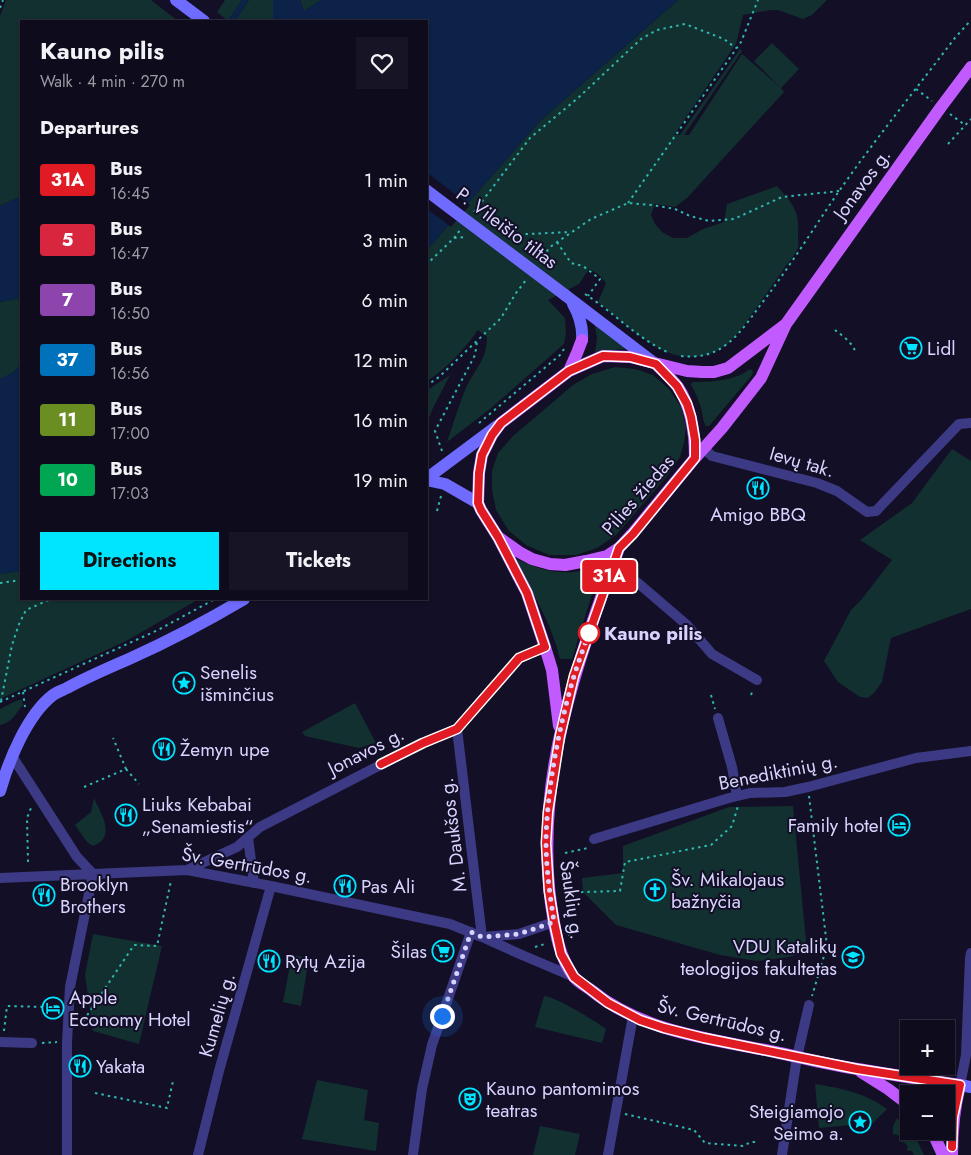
<!DOCTYPE html>
<meta charset="utf-8">
<style>
:root{--surface:#0e0b1c;--page:#171425;--text:#f1f3f6;--muted:#9b9ba3;--line:#2e2b3b;--accent:#00e5ff}
body{margin:0;font-family:Jost,sans-serif;background:var(--page);color:var(--text);height:100vh;display:flex;flex-direction:column;font-size:19px;white-space:nowrap}
*{box-sizing:border-box;margin:0}
p{font-size:16px;color:var(--muted)}
.icon{flex:none;width:28px;height:28px;fill:none;stroke:currentColor;stroke-width:2;stroke-linecap:round;stroke-linejoin:round}
.map{position:relative;flex:1;overflow:hidden}
.side{position:absolute;left:20px;top:20px;width:408px;height:580px;display:flex;flex-direction:column;background:var(--surface);border-radius:0px;box-shadow:0 1px 4px #0004,0 0 0 1px var(--line)}
.side>*{flex:none}
.badge{padding:0 10px;border-radius:4px;font-size:18px;line-height:32px}
.controls{position:absolute;left:900px;top:1020px;display:grid;gap:10px}
.controls a{display:grid;place-items:center;width:55px;height:55px;border-radius:0px;background:var(--surface);box-shadow:0 1px 4px #0004,0 0 0 1px var(--line);font-size:25px}
.you{position:absolute;width:25px;height:25px;margin:-12px;border:4px solid #fff;border-radius:50%;background:#1a73e8;box-shadow:0 0 0 8px #1a73e833}
.map>.badge{position:absolute;translate:-50% -50%;box-shadow:0 0 0 2px #fff}
h2{padding:0 20px;font-size:19px;line-height:45px}
.round{display:grid;place-items:center;flex:none;width:52px;height:52px;border-radius:0px;background:var(--page)}
.overview{display:flex;align-items:center;justify-content:space-between;height:85px;padding:0 20px}
h1{font-size:24px;font-weight:700;line-height:38px}
.action{display:flex;gap:10px;margin-top:auto;padding:10px 20px}
.action a{flex:1;height:58px;border-radius:0px;background:var(--accent);color:#111;font-size:20px;font-weight:700;line-height:58px;text-align:center}
.action a+a{background:var(--page);color:var(--text)}
ul{padding:0;list-style:none}
li{display:flex;align-items:center;gap:15px;height:60px;padding:0 20px}
li div{flex:1}
li b{display:block;font-size:19px}
li em{font-style:normal}
li .badge{min-width:55px;font-weight:700;text-align:center}
.map>svg:first-child{display:block}
.green{fill:#12302f}
.water{fill:#0c2248}
.pier{fill:#130f26}
.lines{fill:none;stroke-linecap:round;stroke-linejoin:round}
.path{stroke:#2fb8b0;stroke-width:2;stroke-dasharray:2.5 4;stroke-linecap:butt}
.street{stroke:#3d3a85;stroke-width:10}
.secondary{stroke:#6f6bff;stroke-width:12}
.primary{stroke:#c25bff;stroke-width:12}
.secondary-bridge{stroke:#6f6bff;stroke-width:12}
.line-casing{stroke:#fff;stroke-width:11}
.line{stroke:#e01b24;stroke-width:8}
.walk{stroke:#d9d4ff;stroke-width:5;stroke-dasharray:0 9}
.stop-dot{fill:#fff;stroke:#e01b24;stroke-width:2.5}
.labels{text-anchor:middle;dominant-baseline:central;stroke-width:4;stroke-linejoin:round;paint-order:stroke}
.street-label{font-size:19px;fill:#d9d4ff;stroke:#130f26}
.poi-label{font-size:19px;fill:#d9d4ff;stroke:#130f26;text-anchor:start}
.stop-label{font-size:19px;font-weight:bold;fill:#d9d4ff;stroke:#130f26;text-anchor:start}
</style>
<div class="map">
<svg width="971" height="1155" viewBox="0 0 971 1155">
<rect width="100%" height="100%" fill="#130f26"/>
<path class="green" d="M 6,0 L 151,0 L 178,21 L 21,21 L 21,196 L 0,206 L 0,16 Z
M 225,0 L 242,0 L 228,21 L 217,12 Z
M 249,0 L 273,0 L 273,21 L 235,21 Z
M 300,0 L 321,0 L 304,11 Z
M 678,0 L 827,0 L 812,15 L 803,19 L 778,10 L 771,10 L 743,15 L 736,44 L 674,135 L 680,135 L 740,49 L 742,51 L 684,135 L 689,135 L 742,54 L 780,87 L 754,61 L 772,43 L 799,69 L 781,88 L 784,92 L 687,198 L 675,207 L 655,204 L 651,215 L 655,224 L 662,232 L 673,238 L 687,238 L 703,229 L 724,222 L 727,204 L 777,186 C 793,204 800,211 798,237 C 798,240 799,245 798,248 C 795,255 789,262 785,267 C 774,283 763,299 752,314 C 745,324 737,336 727,344 C 717,352 702,358 688,357 C 655,355 624,322 598,302 L 606,283 L 598,274 L 589,269 L 579,284 L 548,300 L 565,318 L 566,333 L 564,344 L 490,409 L 447,442 C 453,425 458,407 465,390 C 474,370 487,360 487,337 L 478,330 C 464,350 447,368 426,382 L 426,251 L 540,121 Z
M 21,298 L 21,364 L 13,373 L 0,379 L 0,302 Z
M 594,321 L 626,349 L 613,350 L 595,353 L 597,338 Z
M 615,367 L 635,369 L 653,375 L 669,389 L 681,407 L 686,427 L 684,443 L 680,457 L 668,475 L 616,535 L 597,548 L 576,555 L 549,555 L 526,545 L 509,531 L 496,510 L 492,490 L 492,471 L 498,453 L 513,436 L 573,385 L 592,374 Z
M 750,369 L 753,371 L 752,375 L 709,426 L 706,426 C 702,420 703,412 700,405 C 698,398 695,392 691,385 L 692,382 C 711,382 735,381 750,369 Z
M 450,375 L 433,408 L 426,426 L 426,391 Z
M 952,449 L 971,461 L 971,609 L 891,638 L 882,682 L 874,693 L 868,698 L 860,697 L 838,682 L 824,661 L 851,610 L 861,600 L 892,560 L 860,540 L 912,503 Z
M 513,557 C 533,567 551,574 574,572 C 584,571 595,565 605,562 L 593,591 L 572,659 L 560,659 C 551,621 531,590 513,557 Z
M 21,571 L 21,599 L 199,599 L 126,641 L 0,699 L 0,574 Z
M 18,700 L 22,700 L 23,705 C 15,714 13,722 0,725 L 0,709 Z
M 355,703 L 376,743 L 359,748 L 305,736 L 302,732 Z
M 94,798 C 99,810 111,827 103,839 C 101,842 97,844 93,846 L 87,842 L 75,825 L 91,812 Z
M 793,806 L 807,951 L 789,957 L 757,961 L 720,955 L 616,925 L 583,892 L 582,878 L 623,873 L 623,846 L 729,807 Z
M 93,934 L 162,946 L 139,1044 L 93,1031 L 85,975 Z
M 292,955 L 309,958 L 301,1006 L 283,1002 Z
M 544,996 C 551,997 556,1000 563,1003 C 578,1011 592,1019 606,1029 L 602,1043 L 535,1027 Z
M 317,1080 L 368,1090 L 364,1120 L 379,1123 L 376,1151 L 302,1139 Z
M 815,1084 C 840,1088 866,1093 887,1109 L 866,1130 L 865,1126 L 862,1124 L 819,1128 Z
M 897,1118 L 918,1142 L 924,1155 L 914,1155 L 912,1151 L 906,1150 L 908,1147 C 906,1143 904,1142 900,1142 L 901,1139 L 898,1135 L 893,1134 L 893,1126 Z
M 540,1126 L 580,1134 L 575,1155 L 533,1155 Z"/>
<path class="water" d="M 242,0 L 249,0 L 235,21 L 228,21 Z
M 273,0 L 300,0 L 304,11 L 321,0 L 678,0 L 540,121 L 426,251 L 426,21 L 273,21 Z
M 21,196 L 21,298 L 0,302 L 0,206 Z
M 21,364 L 21,571 L 0,574 L 0,379 L 13,373 Z"/>
<path class="pier" d="M 426,172 L 470,205 L 451,227 L 426,208 Z"/>
<g class="lines">
<path class="path" d="M 0,8 L 3,0
M 916,89 L 932,101
M 950,114 L 965,125
M 948,144 L 971,119
M 628,203 L 741,42 L 758,0
M 474,212 L 530,138 L 578,98 L 641,39 L 657,30 L 685,24 L 724,39 L 736,48
M 506,235 L 571,232
M 454,238 L 460,230
M 557,242 L 571,263 L 583,266 L 600,279 L 588,296
M 539,262 L 550,247 L 591,219 L 628,203 L 652,205 L 675,209 L 690,216 L 709,221 L 734,219 L 782,197 L 840,191
M 426,265 L 454,238 L 467,237
M 585,294 C 613,312 637,338 667,352
M 835,330 C 843,336 854,344 856,354
M 681,356 C 698,358 713,355 727,344 C 740,334 750,319 759,307 C 786,272 810,234 835,197 C 872,143 914,92 954,39 L 971,20
M 426,386 L 439,377 L 501,318 L 516,293 L 526,280
M 479,423 L 560,355 L 564,349
M 442,451 L 435,431 L 475,355 L 477,342
M 437,511 L 441,496
M 0,583 L 21,580
M 23,692 L 25,707
M 711,695 L 715,709
M 751,695 L 753,690
M 1,701 L 12,645 L 19,624 L 26,610 L 51,599
M 0,702 L 158,630 L 215,599
M 126,769 L 139,784
M 84,787 L 126,769 L 113,738
M 809,796 L 827,946 L 812,996
M 565,853 L 588,848
M 28,862 L 27,818 L 31,808
M 568,894 L 583,892 L 620,891 L 625,862 L 711,845 L 732,826 L 738,806
M 568,935 L 575,932
M 535,947 L 545,944
M 80,1026 L 134,945 L 157,946 L 171,881
M 4,1031 L 7,1006 L 46,1007
M 42,1043 L 57,1042
M 95,1093 L 167,1108 L 173,1081
M 625,1114 L 694,1130 L 705,1143 L 743,1146 L 751,1142 L 759,1142"/>
<path class="street" d="M 703,448 L 712,456 L 817,483 L 837,491 L 867,512 L 876,511 L 959,424 L 971,423
M 610,571 L 626,576 L 638,583 L 687,625 L 712,654 L 757,680
M 718,718 L 732,767 L 737,796
M 457,729 L 482,937
M 12,756 L 77,857 L 93,874
M 248,838 L 254,883
M 594,839 L 729,798 L 750,793 L 785,792 L 808,787 L 916,758 L 971,751
M 187,870 L 237,847 L 260,827 L 423,743 L 457,729 L 519,658 L 545,647
M 0,878 L 187,870 L 271,886 L 450,924 L 482,937 L 522,955 L 574,977
M 483,937 L 519,934 L 554,922
M 0,1042 L 32,1043
M 960,1085 L 966,1055 L 970,958 L 971,953
M 67,1155 L 67,1042 L 70,987 L 93,874
M 198,1155 L 219,1071 L 271,886
M 413,1155 L 422,1089 L 432,1045 L 471,932
M 608,1155 L 633,1016
M 782,1155 L 797,1057 L 809,1005"/>
<path class="secondary" d="M 176,0 L 204,21
M 565,295 L 654,363
M 573,304 C 580,316 583,326 582,340
M 426,479 L 497,426
M 426,480 L 445,484 L 478,503
M 0,791 C 9,760 27,715 53,695 C 57,692 63,690 67,688 C 87,677 108,668 129,659 C 169,641 207,621 244,599
M 960,1085 L 971,1087"/>
<path class="primary" d="M 786,324 L 728,368 L 714,372 L 702,372 L 687,371 L 630,357 L 603,356 L 569,371 L 501,423 L 492,435 L 482,455 L 479,473 L 478,503 L 481,510 L 498,537 L 519,552 L 532,559 L 550,564 L 565,565 L 586,561 L 607,556 L 619,548 L 633,533 L 695,458 L 722,428 L 761,378 L 786,324 L 941,107 L 971,67
M 657,365 C 664,372 672,379 678,387 C 692,408 695,434 695,458
M 569,371 L 577,353 L 582,340
M 499,539 L 527,593 L 545,647 L 552,670 L 559,726
M 619,548 C 577,663 534,779 551,904 C 555,929 558,956 574,977 C 578,982 585,986 591,990 C 642,1032 712,1039 775,1052 C 803,1058 830,1065 858,1069 C 892,1075 926,1080 960,1085 C 954,1109 952,1131 952,1155
M 861,1072 L 888,1089 L 909,1105
M 932,1131 L 943,1155"/>
<path class="secondary-bridge" d="M 426,190 L 565,295"/>
</g>
<g class="lines">
<g class="line-casing">
<path id="line" d="M 381,764 L 423,743 L 457,729 L 519,658 L 545,647 L 527,593 L 498,537 L 481,510 L 478,503 L 479,473 L 482,455 L 492,435 L 501,423 L 569,371 L 603,356 L 630,357 L 656,364 L 677,386 L 687,404 L 691,417 L 695,440 L 695,458 L 633,534 L 619,548 L 574,676 L 560,736 L 548,812 L 546,843 L 549,891 L 554,922 L 561,954 L 574,977 L 608,1003 L 640,1020 L 664,1028 L 704,1038 L 857,1069 L 960,1085 L 953,1117 L 952,1147"/>
</g>
<use href="#line" class="line"/>
<path class="walk" d="M 442,1016 L 471,932 L 482,937 L 519,934 L 554,922 C 550,895 546,868 546,841 C 547,788 559,727 574,676 C 579,660 585,644 590,629 L 589,633"/>
</g>
<defs>
<g id="supermarket-ring" transform="scale(1.125)"><circle r="9.5" fill="#130f26" stroke="#00e5ff" stroke-width="1.5"/><path d="M-6-5.5h2.5l.6 2H6L4.5 2H-2.5L-4.4-4H-6ZM-1.5 3.2a1.3 1.3 0 1 0 .1 0ZM3 3.2a1.3 1.3 0 1 0 .1 0Z" fill="#00e5ff"/></g>
<g id="restaurant-ring" transform="scale(1.125)"><circle r="9.5" fill="#130f26" stroke="#00e5ff" stroke-width="1.5"/><path d="M-5-6h1v4h1v-4h1v4h1v-4h1v5L-1.5 .5V6h-2V.5L-5-1ZM5-6V6H3V1.5H1.5Q1.5-4 5-6Z" fill="#00e5ff"/></g>
<g id="sight-ring" transform="scale(1.125)"><circle r="9.5" fill="#130f26" stroke="#00e5ff" stroke-width="1.5"/><path d="M0-6L1.8-2.2L6-1.7L2.9 1.2L3.7 5.4L0 3.3L-3.7 5.4L-2.9 1.2L-6-1.7L-1.8-2.2Z" fill="#00e5ff"/></g>
<g id="hotel-ring" transform="scale(1.125)"><circle r="9.5" fill="#130f26" stroke="#00e5ff" stroke-width="1.5"/><path d="M-6-4.5h1.5V1H6V5H4.5V3h-9V5H-6ZM-4 0a1.8 1.8 0 1 1 3.6 0ZM.5 0V-2.5h3Q6-2.5 6 0Z" fill="#00e5ff"/></g>
<g id="church-ring" transform="scale(1.125)"><circle r="9.5" fill="#130f26" stroke="#00e5ff" stroke-width="1.5"/><path d="M-1.2-6h2.4v3.5h3.3v2.4h-3.3V6h-2.4V-.1h-3.3v-2.4h3.3Z" fill="#00e5ff"/></g>
<g id="university-ring" transform="scale(1.125)"><circle r="9.5" fill="#130f26" stroke="#00e5ff" stroke-width="1.5"/><path d="M0-5L7-2L0 1L-7-2ZM-4 1L0 2.5L4 1V4Q0 6-4 4Z" fill="#00e5ff"/></g>
<g id="theatre-ring" transform="scale(1.125)"><circle r="9.5" fill="#130f26" stroke="#00e5ff" stroke-width="1.5"/><path d="M-5-5.5Q0-4 5-5.5V0Q5 5 0 6Q-5 5-5 0ZM-3.3-2.5H-1v1.5H-3.3ZM1-2.5H3.3v1.5H1ZM-2.8 1Q0 5.5 2.8 1Z" fill="#00e5ff"/></g>
</defs>
<g fill-rule="evenodd">
<use href="#supermarket-ring" x="911" y="348"/>
<use href="#restaurant-ring" x="758" y="488"/>
<use href="#sight-ring" x="184" y="683"/>
<use href="#restaurant-ring" x="164" y="749"/>
<use href="#restaurant-ring" x="126" y="815"/>
<use href="#hotel-ring" x="899" y="825"/>
<use href="#restaurant-ring" x="345" y="886"/>
<use href="#church-ring" x="655" y="890"/>
<use href="#restaurant-ring" x="44" y="895"/>
<use href="#supermarket-ring" x="443" y="951"/>
<use href="#university-ring" x="853" y="957"/>
<use href="#restaurant-ring" x="269" y="961"/>
<use href="#hotel-ring" x="53" y="1008"/>
<use href="#restaurant-ring" x="80" y="1066"/>
<use href="#theatre-ring" x="470" y="1099"/>
<use href="#sight-ring" x="860" y="1122"/>
</g>
<circle class="stop-dot" cx="589" cy="633" r="10"/>
<g class="labels">
<g class="street-label">
<text transform="translate(862 184) rotate(-54)">Jonavos g.</text>
<text transform="translate(507 228) rotate(37)">P. Vileišio tiltas</text>
<text transform="translate(802 462) rotate(16)">Ievų tak.</text>
<text transform="translate(638 495) rotate(-49)">Pilies žiedas</text>
<text transform="translate(366 751) rotate(-27)">Jonavos g.</text>
<text transform="translate(778 772) rotate(-11)">Benediktinių g.</text>
<text transform="translate(453 835) rotate(-97)">M. Daukšos g.</text>
<text transform="translate(247 865) rotate(10)">Šv. Gertrūdos g.</text>
<text transform="translate(572 900) rotate(82)">Šauklių g.</text>
<text transform="translate(217 1015) rotate(-74)">Kumelių g.</text>
<text transform="translate(722 1020) rotate(13)">Šv. Gertrūdos g.</text>
</g>
<g class="poi-label">
<text x="927" y="348">Lidl</text>
<text x="758" y="514" text-anchor="middle">Amigo BBQ</text>
<text x="200" y="672">Senelis<tspan x="200" dy="22">išminčius</tspan></text>
<text x="180" y="749">Žemyn upe</text>
<text x="142" y="804">Liuks Kebabai<tspan x="142" dy="22">„Senamiestis“</tspan></text>
<text x="883" y="825" text-anchor="end">Family hotel</text>
<text x="671" y="879">Šv. Mikalojaus<tspan x="671" dy="22">bažnyčia</tspan></text>
<text x="60" y="884">Brooklyn<tspan x="60" dy="22">Brothers</tspan></text>
<text x="361" y="886">Pas Ali</text>
<text x="837" y="946" text-anchor="end">VDU Katalikų<tspan x="837" dy="22">teologijos fakultetas</tspan></text>
<text x="427" y="951" text-anchor="end">Šilas</text>
<text x="285" y="961">Rytų Azija</text>
<text x="69" y="997">Apple<tspan x="69" dy="22">Economy Hotel</tspan></text>
<text x="96" y="1066">Yakata</text>
<text x="486" y="1088">Kauno pantomimos<tspan x="486" dy="22">teatras</tspan></text>
<text x="844" y="1111" text-anchor="end">Steigiamojo<tspan x="844" dy="22">Seimo a.</tspan></text>
</g>
<g class="stop-label">
<text x="604" y="633">Kauno pilis</text>
</g>
</g>
</svg>
<div class="controls">
<a>+</a>
<a>−</a>
</div>
<div class="you" style="left:442px;top:1016px"></div>
<b class="badge" style="left:609px;top:576px;background:#e01b24;color:#fff">31A</b>
<section class="side">
<div class="overview"><div><h1>Kauno pilis</h1><p>Walk · 4 min · 270 m</p></div><a class="round"><svg class="icon" aria-label="heart" viewBox="0 0 24 24"><path d="M12 20l-8-8c-3-5 5-10 8-4 3-6 11-1 8 4z"/></svg></a></div>
<h2>Departures</h2>
<ul>
<li><span class="badge" style="background:#e01b24;color:#fff">31A</span><div><b>Bus</b><p>16:45</p></div><em>1 min</em></li>
<li><span class="badge" style="background:#d7263d;color:#fff">5</span><div><b>Bus</b><p>16:47</p></div><em>3 min</em></li>
<li><span class="badge" style="background:#8e44ad;color:#fff">7</span><div><b>Bus</b><p>16:50</p></div><em>6 min</em></li>
<li><span class="badge" style="background:#0072bc;color:#fff">37</span><div><b>Bus</b><p>16:56</p></div><em>12 min</em></li>
<li><span class="badge" style="background:#6b8e23;color:#fff">11</span><div><b>Bus</b><p>17:00</p></div><em>16 min</em></li>
<li><span class="badge" style="background:#00a651;color:#fff">10</span><div><b>Bus</b><p>17:03</p></div><em>19 min</em></li>
</ul>
<div class="action"><a>Directions</a><a>Tickets</a></div>
</section>
</div>
